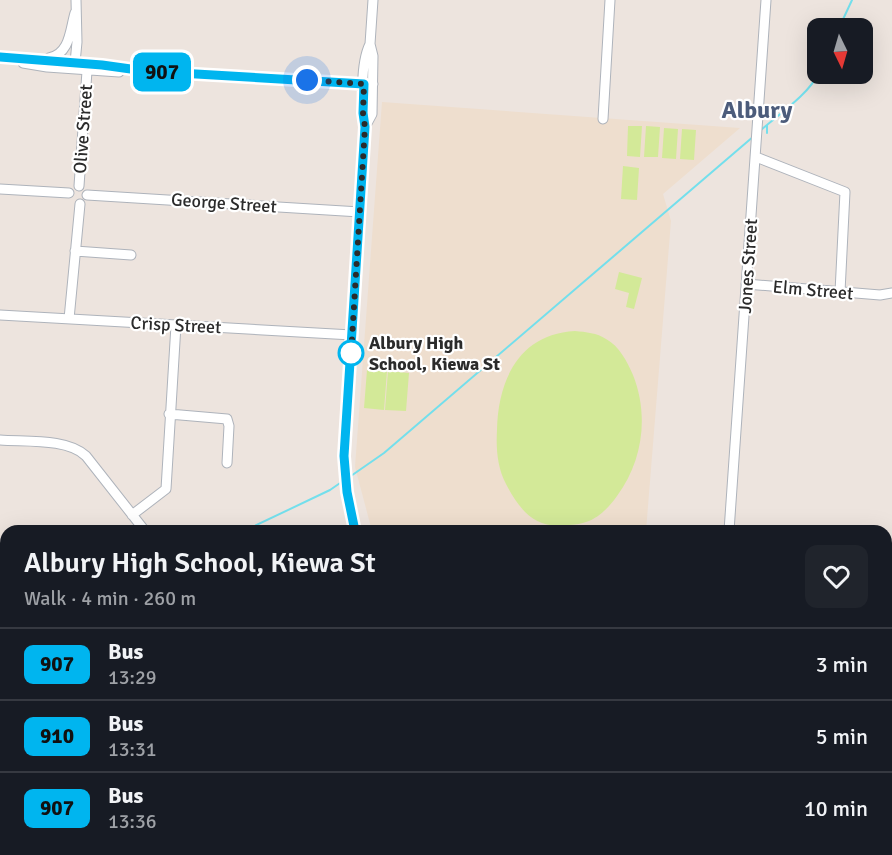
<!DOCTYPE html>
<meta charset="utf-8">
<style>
:root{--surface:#171b24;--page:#20242c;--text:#f1f3f6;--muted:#9ea1a6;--line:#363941}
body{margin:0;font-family:Signika,sans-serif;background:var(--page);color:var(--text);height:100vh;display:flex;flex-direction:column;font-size:22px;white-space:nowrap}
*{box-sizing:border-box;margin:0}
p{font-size:20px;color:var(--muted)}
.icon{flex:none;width:33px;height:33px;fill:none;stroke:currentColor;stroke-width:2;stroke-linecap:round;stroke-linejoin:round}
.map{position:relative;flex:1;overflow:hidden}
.side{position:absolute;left:0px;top:525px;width:892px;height:330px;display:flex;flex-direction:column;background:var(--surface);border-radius:18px 18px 0 0;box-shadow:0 6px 24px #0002}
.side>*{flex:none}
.badge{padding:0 12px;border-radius:9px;font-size:21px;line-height:39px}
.needle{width:39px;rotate:175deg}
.fabs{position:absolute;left:807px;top:18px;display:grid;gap:12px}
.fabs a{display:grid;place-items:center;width:66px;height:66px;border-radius:12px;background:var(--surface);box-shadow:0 6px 24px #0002;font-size:30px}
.you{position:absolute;width:30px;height:30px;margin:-15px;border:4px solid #fff;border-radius:50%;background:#1a73e8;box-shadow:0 0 0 9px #1a73e833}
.map>.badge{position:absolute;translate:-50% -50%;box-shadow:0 0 0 3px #fff}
.round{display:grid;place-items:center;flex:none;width:63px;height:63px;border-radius:12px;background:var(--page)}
.summary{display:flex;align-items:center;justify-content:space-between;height:102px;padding:0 24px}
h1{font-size:28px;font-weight:600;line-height:45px}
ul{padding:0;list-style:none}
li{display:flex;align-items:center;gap:18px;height:72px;padding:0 24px;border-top:2px solid var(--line)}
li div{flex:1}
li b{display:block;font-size:22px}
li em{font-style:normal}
li .badge{min-width:66px;font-weight:700;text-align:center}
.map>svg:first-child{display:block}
.education{fill:#eedece}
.medical{fill:#f3dce0}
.pitch{fill:#d3e998}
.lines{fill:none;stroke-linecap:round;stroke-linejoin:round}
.stream{stroke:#73dfec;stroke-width:2}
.minor-casing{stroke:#aeb3bb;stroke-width:11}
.minor{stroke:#fff;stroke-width:9}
.line-casing{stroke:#fff;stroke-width:14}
.line{stroke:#00b5ef;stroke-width:9}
.walk{stroke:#2b2b2b;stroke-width:6;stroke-dasharray:0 10.8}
.stop-dot{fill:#fff;stroke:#00b5ef;stroke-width:3}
.labels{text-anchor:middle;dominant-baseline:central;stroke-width:4.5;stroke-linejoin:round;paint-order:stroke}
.street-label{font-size:18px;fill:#2b2b2b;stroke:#fff}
.stop-label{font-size:18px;font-weight:bold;fill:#2b2b2b;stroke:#fff;text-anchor:start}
.district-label{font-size:24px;font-weight:bold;fill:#4c5c7b;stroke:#fff}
</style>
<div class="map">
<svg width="892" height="855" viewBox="0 0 892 855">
<rect width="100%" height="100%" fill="#ede4de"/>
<path class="education" d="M 382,102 L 740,128 L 663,194 L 671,221 L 646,531 L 548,531 L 511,528 L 510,531 L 372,531 L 355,467 Z"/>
<path class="medical" d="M 331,849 L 539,849 L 539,855 L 330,855 Z"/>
<path class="pitch" d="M 628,126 L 642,126 L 640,157 L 627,156 Z
M 646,126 L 660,127 L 658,157 L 644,157 Z
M 664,128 L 678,129 L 676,159 L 662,158 Z
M 682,129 L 696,130 L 694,160 L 680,159 Z
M 623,166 L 639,168 L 637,200 L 621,199 Z
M 619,272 L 642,278 L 634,309 L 626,307 L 629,293 L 615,289 Z
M 575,331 C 586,332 597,333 606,339 C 619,346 627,361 633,375 C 649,415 643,461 617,496 C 609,507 599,518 586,522 C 581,524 574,525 568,525 C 536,530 520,511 506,484 C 497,467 496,448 497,430 C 498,380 519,334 575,331 Z
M 367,370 L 387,371 L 384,410 L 364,408 Z
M 388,371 L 409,373 L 406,411 L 385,410 Z
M 0,674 L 6,679 L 6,849 L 47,849 L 47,855 L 0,855 Z"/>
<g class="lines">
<path class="stream" d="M 839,28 L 852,0
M 761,130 C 778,115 809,94 818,74
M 767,133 L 767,125
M 348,478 L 384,453 L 754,136
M 244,531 L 330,490 L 343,481
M 0,644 L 6,641
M 781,855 L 781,849"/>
<g class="minor-casing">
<path id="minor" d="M 0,57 L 145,71 L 373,84
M 49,58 C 70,54 70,30 75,13
M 23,63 L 47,67 L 119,72
M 75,63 L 77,42 L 76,0
M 603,119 L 610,0
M 365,127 L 372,114 L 373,56 L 370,44 L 373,0
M 756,157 L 845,192 L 840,292
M 79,186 L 87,71
M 0,189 L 69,193
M 87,195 L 360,212
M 75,251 L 131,255
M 746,284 L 880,295 L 892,293
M 0,315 L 352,335
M 69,319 L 80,204
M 169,414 L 227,419 L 229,426 L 227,463
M 0,440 C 25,442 68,438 86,456 L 145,531
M 132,515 L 166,489 L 176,325
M 355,531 L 347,491 L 344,456 L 365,127 C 362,104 360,64 370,44
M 729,531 L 766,0
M 0,556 L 6,562
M 892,637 L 888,622 L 892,570
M 886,680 L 892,665
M 886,757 L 892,758
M 0,804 L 6,806
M 376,849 L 378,855
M 30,855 L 30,849
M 61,855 L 61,849
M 198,855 L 199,849
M 312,855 L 312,849
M 422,855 L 427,849
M 528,855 L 529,849
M 705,855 L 705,849
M 870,855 L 870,849"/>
</g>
<use href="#minor" class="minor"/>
</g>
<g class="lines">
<g class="line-casing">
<path id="line" d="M 0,57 L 102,65 L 145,71 L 364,84 L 363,113 L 365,127 L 344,456 L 347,492 L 355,531"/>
</g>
<use href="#line" class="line"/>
<path class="walk" d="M 307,80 L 364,84 L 363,113 L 365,127 L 351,355 L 351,353"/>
</g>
<circle class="stop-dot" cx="351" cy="353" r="12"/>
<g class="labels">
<g class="street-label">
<text transform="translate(83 129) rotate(-86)">Olive Street</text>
<text transform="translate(224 203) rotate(4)">George Street</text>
<text transform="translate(748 266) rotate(-86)">Jones Street</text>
<text transform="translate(813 290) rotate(5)">Elm Street</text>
<text transform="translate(176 325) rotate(3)">Crisp Street</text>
</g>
<g class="stop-label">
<text x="369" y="343">Albury High<tspan x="369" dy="21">School, Kiewa St</tspan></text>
</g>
<g class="district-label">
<text x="757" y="110">Albury</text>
</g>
</g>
</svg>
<div class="fabs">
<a><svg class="needle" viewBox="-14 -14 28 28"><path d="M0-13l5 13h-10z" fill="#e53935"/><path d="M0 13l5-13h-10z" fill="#9ea1a6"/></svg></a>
</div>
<div class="you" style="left:307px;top:80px"></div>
<b class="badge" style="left:162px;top:72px;background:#00b5ef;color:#111">907</b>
<section class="side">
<div class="summary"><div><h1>Albury High School, Kiewa St</h1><p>Walk · 4 min · 260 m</p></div><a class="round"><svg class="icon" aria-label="heart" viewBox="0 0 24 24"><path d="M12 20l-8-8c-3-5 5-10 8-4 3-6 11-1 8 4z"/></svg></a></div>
<ul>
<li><span class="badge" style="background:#00b5ef;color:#111">907</span><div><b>Bus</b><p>13:29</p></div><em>3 min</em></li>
<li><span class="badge" style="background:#00b5ef;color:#111">910</span><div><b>Bus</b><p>13:31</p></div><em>5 min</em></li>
<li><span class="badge" style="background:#00b5ef;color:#111">907</span><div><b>Bus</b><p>13:36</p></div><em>10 min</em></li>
</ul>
</section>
</div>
